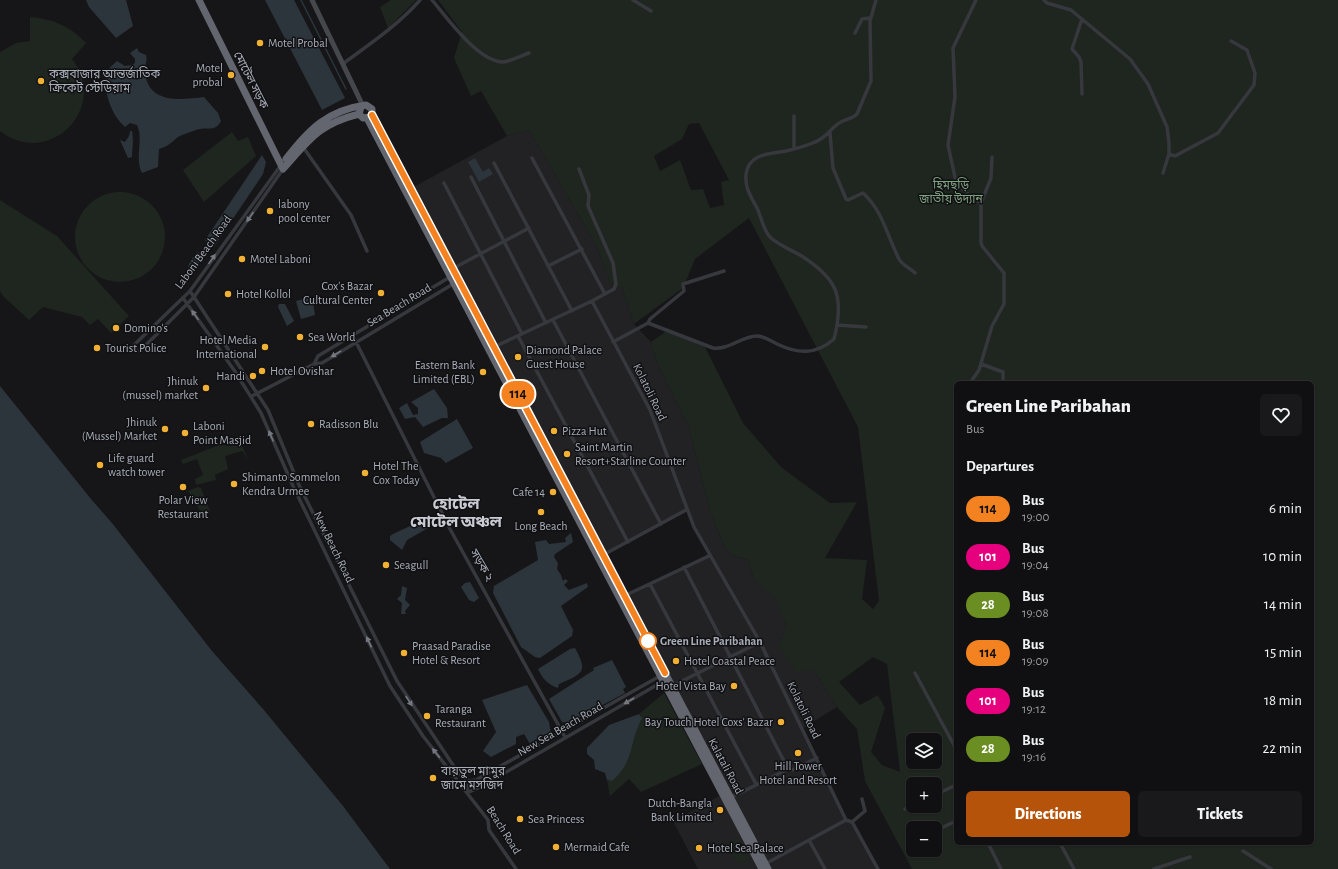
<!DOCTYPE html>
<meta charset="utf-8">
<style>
:root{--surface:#101012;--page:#19191b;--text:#f1f3f6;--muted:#9c9d9f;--line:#303032;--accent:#b45309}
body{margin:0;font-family:"Alegreya Sans","Noto Sans Bengali",sans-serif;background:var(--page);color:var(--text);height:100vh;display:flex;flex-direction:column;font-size:15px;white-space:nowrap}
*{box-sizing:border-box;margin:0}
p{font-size:13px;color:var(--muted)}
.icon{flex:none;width:22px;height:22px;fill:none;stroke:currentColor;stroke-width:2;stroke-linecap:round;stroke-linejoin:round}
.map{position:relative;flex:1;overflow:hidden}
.sheet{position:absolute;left:954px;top:381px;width:360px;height:464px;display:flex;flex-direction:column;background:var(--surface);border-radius:6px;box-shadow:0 1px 3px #0004,0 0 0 1px var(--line)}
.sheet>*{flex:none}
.badge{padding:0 8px;border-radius:13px;font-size:14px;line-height:26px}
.tools{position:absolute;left:906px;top:733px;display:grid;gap:8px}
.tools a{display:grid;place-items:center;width:36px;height:36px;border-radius:6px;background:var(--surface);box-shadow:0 1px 3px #0004,0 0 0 1px var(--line);font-size:20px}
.map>.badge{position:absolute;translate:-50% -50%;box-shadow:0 0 0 2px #fff}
h2{padding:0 12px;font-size:15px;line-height:36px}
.round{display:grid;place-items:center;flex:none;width:42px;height:42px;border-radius:6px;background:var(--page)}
.overview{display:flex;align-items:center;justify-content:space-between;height:68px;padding:0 12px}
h1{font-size:19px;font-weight:800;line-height:30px}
.action{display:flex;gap:8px;margin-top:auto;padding:8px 12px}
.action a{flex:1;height:46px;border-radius:6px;background:var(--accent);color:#fff;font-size:16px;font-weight:800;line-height:46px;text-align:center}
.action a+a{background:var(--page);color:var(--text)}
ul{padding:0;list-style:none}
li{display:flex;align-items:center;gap:12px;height:48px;padding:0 12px}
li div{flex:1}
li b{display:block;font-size:15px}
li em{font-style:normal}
li .badge{min-width:44px;font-weight:700;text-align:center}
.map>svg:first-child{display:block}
.built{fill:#222225}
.green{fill:#1e261f;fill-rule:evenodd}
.water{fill:#2c353c}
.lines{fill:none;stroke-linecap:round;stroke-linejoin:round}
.stream{stroke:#2c353c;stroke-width:1.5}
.street{stroke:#37383d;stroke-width:3.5}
.secondary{stroke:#45474d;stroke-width:5}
.highway{stroke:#63666e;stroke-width:7}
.oneway{fill:#757881}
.line-casing{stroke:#fff;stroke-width:9}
.line{stroke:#f58220;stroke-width:6}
.poi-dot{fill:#f2b134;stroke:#111113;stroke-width:1.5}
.stop-dot{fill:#fff;stroke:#f58220;stroke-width:2}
.labels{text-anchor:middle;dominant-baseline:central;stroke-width:3;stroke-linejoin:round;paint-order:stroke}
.poi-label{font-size:12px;fill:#a8adb8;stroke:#111113;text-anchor:start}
.street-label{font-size:12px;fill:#a8adb8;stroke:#111113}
.park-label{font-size:12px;fill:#7fa381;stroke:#111113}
.stop-label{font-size:12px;font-weight:bold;fill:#a8adb8;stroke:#111113;text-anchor:start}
.district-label{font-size:16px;font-weight:bold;fill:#c9ccd4;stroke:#111113}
</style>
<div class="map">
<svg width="1338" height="869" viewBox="0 0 1338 869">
<rect width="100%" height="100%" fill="#161618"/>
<path class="built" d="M 529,130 L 596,245 L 613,289 L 622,287 L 634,324 L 651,342 L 657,363 L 688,425 L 709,508 L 724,546 L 733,556 L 748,560 L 754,580 L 774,596 L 786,624 L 779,646 L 813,669 L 837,707 L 803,728 L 844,817 L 855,823 L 879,869 L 698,869 L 673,821 L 725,793 L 623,597 L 708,554 L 688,511 L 602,556 L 410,189 L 507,136 Z"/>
<path class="green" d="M 391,0 L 416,0 L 388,28 L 380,7 Z
M 438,0 L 1338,0 L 1338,869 L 912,869 L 865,781 L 857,729 L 837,707 L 813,669 L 796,673 L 779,646 L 786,624 L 774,597 L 754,580 L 748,560 L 733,556 L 724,546 L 709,508 L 688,425 L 657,363 L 651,342 L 668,330 L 705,347 L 743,423 L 782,468 L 830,503 L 857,502 L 825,558 L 867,560 L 862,599 L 873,609 L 879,601 L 858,427 L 749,218 L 695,259 L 683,288 L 634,324 L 622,287 L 613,289 L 596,245 L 529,130 L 507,136 L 481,91 L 471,96 L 454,58 L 462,32 ZM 699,123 L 729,180 L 721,182 L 724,205 L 710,208 L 703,189 L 691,190 L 680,160 L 660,171 L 654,156 L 682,139 L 689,124 ZM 956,383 L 1312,383 L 1312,843 L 956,843 ZM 873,657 L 887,664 L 900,772 L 882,765 L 871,752 L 885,708 L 878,695 L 860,705 L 839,682 ZM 913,740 L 935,740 L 935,762 L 913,762 ZM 913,784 L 935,784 L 935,806 L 913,806 ZM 913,828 L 935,828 L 935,850 L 913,850 Z
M 30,17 C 53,19 70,26 86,43 L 72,59 C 110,108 49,169 0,131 L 0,52 L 16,43 L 30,41 Z
M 232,132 L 238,141 L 248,137 L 256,156 L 204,202 L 183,170 Z
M75 237a45 45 0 1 1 90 0a45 45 0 1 1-90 0Z
M 0,200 L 57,236 L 129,316 L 111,333 L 98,319 L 90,325 L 82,317 L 43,307 L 29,320 L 3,296 L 0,291 Z
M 219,445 L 242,446 L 248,459 L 242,451 L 225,456 L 228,469 L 215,475 L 216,480 L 196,485 L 195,479 L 203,475 L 197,459 L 183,464 L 181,460 Z
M 198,487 L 201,488 L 210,511 L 202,514 L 188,491 Z
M 664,693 L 702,764 L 641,792 L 629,779 L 610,796 L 607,780 L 612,781 L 637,724 L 640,721 L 641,715 L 639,714 Z
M 739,837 L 750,858 L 737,865 L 726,844 Z"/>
<path class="water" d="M 86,0 L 126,0 L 133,26 L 116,38 L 89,7 Z
M 265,0 L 294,0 L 345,98 L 322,110 Z
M 137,48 L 139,52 L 146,55 C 148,61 144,67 145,73 C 149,104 180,100 204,97 L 218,113 L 221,121 C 215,133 207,126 196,130 C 191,132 183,134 178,137 C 172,142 167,147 159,149 L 158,167 L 142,173 C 134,158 144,140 137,125 L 130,123 L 125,127 C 110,114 104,91 105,72 L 117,61 L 125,66 L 132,65 L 135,63 L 135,59 L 130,53 Z
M 130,131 L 132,131 C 134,141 132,148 132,157 L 128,158 L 120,140 L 125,142 L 129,136 Z
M 262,155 L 266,162 L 263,174 L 214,247 L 209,244 L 205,240 Z
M 475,158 L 483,172 L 489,168 L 493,174 L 479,182 L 468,162 Z
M 199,252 L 204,256 L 192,274 L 188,268 C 189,262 194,254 199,252 Z
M 312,297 L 315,315 L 301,319 L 296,301 Z
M 279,304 L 285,304 L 294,321 L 287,326 L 278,307 Z
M 0,386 L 91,499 L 112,523 L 212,651 L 263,709 L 343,806 L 390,869 L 0,869 Z
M 434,389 L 447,408 L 448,418 L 442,418 L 423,427 L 415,417 L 405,419 L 399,408 L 407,403 L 413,415 L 418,414 L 418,408 L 411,402 Z
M 457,419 L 473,448 L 446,463 L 441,458 L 424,453 L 420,442 Z
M 425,519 L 430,527 L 407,540 L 402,550 L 390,540 L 390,536 L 393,534 Z
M 571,533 L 573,542 L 555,554 L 554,557 L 558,563 L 557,569 L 561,575 L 563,581 L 565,579 L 568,581 L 564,585 L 569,590 L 587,583 L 588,587 L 561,606 L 573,630 L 572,636 L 540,658 L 535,657 L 521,647 L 493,593 L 494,586 L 538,560 L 535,542 L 546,540 L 549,544 L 566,542 L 565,538 Z
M 470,582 L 479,598 L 474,602 L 469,600 L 461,587 L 465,583 Z
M 402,586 L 407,588 L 405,600 L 410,605 L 405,611 L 406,614 L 401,614 L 402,603 L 397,599 L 401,595 Z
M 575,648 C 588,672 584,673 559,684 L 558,688 C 548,685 542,678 538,669 L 570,649 Z
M 612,660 L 626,687 L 623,689 L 625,693 L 569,723 L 562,722 L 549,699 L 594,670 L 593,668 Z
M 527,685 L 549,722 L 551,734 L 530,744 L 524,734 L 516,737 L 516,744 L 491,757 L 483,751 L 496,732 L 482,700 Z
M 639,714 L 642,718 C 629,742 635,761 612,781 L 607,780 L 605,773 L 595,769 L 594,760 L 587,754 L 587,748 L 609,725 Z"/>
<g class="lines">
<path class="stream" d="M 301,0 L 346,89"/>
<path class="street" d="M 432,0 C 447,18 477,60 502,62 C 509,62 521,56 529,53
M 633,0 L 651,11
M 1044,0 L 1047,3 L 1071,10 L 1130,59 L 1148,84 L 1167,127 L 1169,143 L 1169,154 L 1163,173
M 1082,19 L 1072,49 L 1079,57 L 1081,62 L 1082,94
M 855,33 L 862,19 L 870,18
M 344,63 C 370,44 398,25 420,0
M 830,133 L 833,168 L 846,199 L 848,200 L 863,193 C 883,211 887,236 899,259 C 902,265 910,268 915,273
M 303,147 L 351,215 L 367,251
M 794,148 L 794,116
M 1169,154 L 1175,156 L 1218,133 L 1254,85 L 1255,73 L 1247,50 L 1231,41
M 532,158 L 605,294
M 494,163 L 572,311
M 281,165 L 190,291 L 134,345 L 136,351 L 140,351 L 194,297 L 283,169
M 471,177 L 546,323
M 444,183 L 522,334
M 981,203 L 991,178 L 992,157
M 548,266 L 582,249
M 452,269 L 529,228
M 190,291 L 268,410 L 299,485 L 397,681 L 459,774 L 469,781
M 183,298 L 234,370 L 261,413 L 293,486 L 390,686 L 423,736 L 467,793 L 482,786 L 662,682
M 592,301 L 650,410 L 694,527 L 760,642 L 846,820
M 553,320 L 661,524
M 648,323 L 650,319 L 684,291 L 683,284 L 724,271
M 837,325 L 866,327
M 353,336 L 450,529 L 565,737
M 518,336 L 628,542
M 613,342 L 648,323 L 713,348 C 729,350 742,336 757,336 C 764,336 771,341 777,344 C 798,354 816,355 834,339 C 845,296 837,278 800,255 C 791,250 779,245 771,238 C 762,229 762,217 756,206 C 750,195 745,188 746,175 C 748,153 770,154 786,151 C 795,149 806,146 815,142 C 828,137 831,127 841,122 C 846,119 852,119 857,114 L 871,81 L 870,21 L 876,0
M 494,347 L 592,301 L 614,289 L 616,284 L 613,263 L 588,206 L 589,195 L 579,169
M 314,364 L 318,356 L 450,277
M 981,364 L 1003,372 L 1003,381 L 1007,383
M 970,383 L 979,370 L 992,326 L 1004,304 L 1004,273 L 982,246 L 981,242 L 981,203 L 968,194 L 956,182 L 948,145 L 955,97 L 953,48 L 976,0
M 252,396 L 314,364 L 322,363 L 453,284
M 603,555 L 686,510
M 684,567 L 788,769
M 650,584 L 756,784
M 624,596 L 709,556
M 915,673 L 956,749
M 672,686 L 760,642
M 469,781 L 476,780 L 660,676
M 469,781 L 467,793 L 488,820 L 489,830 L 516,869
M 935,795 L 956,785
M 730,798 L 788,769 L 792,770 L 817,758
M 905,809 L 913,805
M 852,822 L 865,811 L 862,799
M 935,831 L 956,821
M 809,840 L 825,869
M 988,843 L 1001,869
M 1060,843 L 1074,869
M 1243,851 L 1271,869
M 765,864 L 846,820 L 852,822 L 878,869
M 1154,869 L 1190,857"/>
<path class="secondary" d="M 312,0 L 363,106"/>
<path class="highway" d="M 199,0 L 283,169 C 310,139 319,124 359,114
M 372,115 L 768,869
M 367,118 L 762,869
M 286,159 C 309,129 328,110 366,105 L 372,109 L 372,115 L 370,117 L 363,118 L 359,114 L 361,107"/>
</g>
<defs><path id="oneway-solid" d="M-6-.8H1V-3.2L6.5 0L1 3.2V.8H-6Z"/></defs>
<g class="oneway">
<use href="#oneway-solid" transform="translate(250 217) rotate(124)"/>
<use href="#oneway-solid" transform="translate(212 259) rotate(-55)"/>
<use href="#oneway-solid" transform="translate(195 315) rotate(-125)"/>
<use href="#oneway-solid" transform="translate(336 354) rotate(149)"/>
<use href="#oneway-solid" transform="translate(271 436) rotate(-113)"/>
<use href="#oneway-solid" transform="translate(369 642) rotate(-115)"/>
<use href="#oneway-solid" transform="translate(409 701) rotate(57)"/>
<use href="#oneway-solid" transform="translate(629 701) rotate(150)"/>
<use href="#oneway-solid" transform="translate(436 753) rotate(-128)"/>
</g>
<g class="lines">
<g class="line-casing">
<path id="line" d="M 372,115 L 665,673"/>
</g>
<use href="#line" class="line"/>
</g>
<g class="poi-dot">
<circle cx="260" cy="43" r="4"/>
<circle cx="231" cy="75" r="4"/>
<circle cx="41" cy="81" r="4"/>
<circle cx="270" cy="211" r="4"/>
<circle cx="242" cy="259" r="4"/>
<circle cx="381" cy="293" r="4"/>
<circle cx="228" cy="294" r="4"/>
<circle cx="116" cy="328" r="4"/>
<circle cx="300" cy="337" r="4"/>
<circle cx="265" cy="347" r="4"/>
<circle cx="97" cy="348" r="4"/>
<circle cx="518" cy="357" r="4"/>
<circle cx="262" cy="371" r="4"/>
<circle cx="483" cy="372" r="4"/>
<circle cx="253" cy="376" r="4"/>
<circle cx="206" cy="388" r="4"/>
<circle cx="311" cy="424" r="4"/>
<circle cx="165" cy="429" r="4"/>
<circle cx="554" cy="431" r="4"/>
<circle cx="185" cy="433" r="4"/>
<circle cx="567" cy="454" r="4"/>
<circle cx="100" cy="465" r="4"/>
<circle cx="365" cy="473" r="4"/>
<circle cx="234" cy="484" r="4"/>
<circle cx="183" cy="487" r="4"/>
<circle cx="553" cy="492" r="4"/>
<circle cx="541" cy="512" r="4"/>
<circle cx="386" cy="565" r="4"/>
<circle cx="404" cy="653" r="4"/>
<circle cx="676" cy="661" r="4"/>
<circle cx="734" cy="686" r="4"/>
<circle cx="427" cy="716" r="4"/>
<circle cx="781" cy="722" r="4"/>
<circle cx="798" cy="753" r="4"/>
<circle cx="433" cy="778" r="4"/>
<circle cx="720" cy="810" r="4"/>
<circle cx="520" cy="819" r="4"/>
<circle cx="556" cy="847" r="4"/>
<circle cx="699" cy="848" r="4"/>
</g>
<circle class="stop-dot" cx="648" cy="641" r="8"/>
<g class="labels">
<g class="poi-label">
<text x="268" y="43">Motel Probal</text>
<text x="223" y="68" text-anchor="end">Motel<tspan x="223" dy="14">probal</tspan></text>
<text x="49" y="74">কক্সবাজার আন্তর্জাতিক<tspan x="49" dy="14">ক্রিকেট স্টেডিয়াম</tspan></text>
<text x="278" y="204">labony<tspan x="278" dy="14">pool center</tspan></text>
<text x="250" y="259">Motel Laboni</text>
<text x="373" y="286" text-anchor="end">Cox's Bazar<tspan x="373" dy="14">Cultural Center</tspan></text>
<text x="236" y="294">Hotel Kollol</text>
<text x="124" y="328">Domino's</text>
<text x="308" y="337">Sea World</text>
<text x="257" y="340" text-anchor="end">Hotel Media<tspan x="257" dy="14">International</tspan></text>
<text x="105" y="348">Tourist Police</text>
<text x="526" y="350">Diamond Palace<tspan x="526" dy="14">Guest House</tspan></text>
<text x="475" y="365" text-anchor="end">Eastern Bank<tspan x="475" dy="14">Limited (EBL)</tspan></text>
<text x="270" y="371">Hotel Ovishar</text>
<text x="245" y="376" text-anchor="end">Handi</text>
<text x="198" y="381" text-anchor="end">Jhinuk<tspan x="198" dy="14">(mussel) market</tspan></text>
<text x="157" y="422" text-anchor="end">Jhinuk<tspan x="157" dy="14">(Mussel) Market</tspan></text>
<text x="319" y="424">Radisson Blu</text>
<text x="193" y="426">Laboni<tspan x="193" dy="14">Point Masjid</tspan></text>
<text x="562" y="431">Pizza Hut</text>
<text x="575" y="447">Saint Martin<tspan x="575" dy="14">Resort+Starline Counter</tspan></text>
<text x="108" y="458">Life guard<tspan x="108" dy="14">watch tower</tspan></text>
<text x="373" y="466">Hotel The<tspan x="373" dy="14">Cox Today</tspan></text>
<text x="242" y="477">Shimanto Sommelon<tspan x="242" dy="14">Kendra Urmee</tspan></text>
<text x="545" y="492" text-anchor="end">Cafe 14</text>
<text x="183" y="500" text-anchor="middle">Polar View<tspan x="183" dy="14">Restaurant</tspan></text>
<text x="541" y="526" text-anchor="middle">Long Beach</text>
<text x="394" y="565">Seagull</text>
<text x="412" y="646">Praasad Paradise<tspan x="412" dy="14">Hotel &amp; Resort</tspan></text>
<text x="684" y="661">Hotel Coastal Peace</text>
<text x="726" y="686" text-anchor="end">Hotel Vista Bay</text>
<text x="435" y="709">Taranga<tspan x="435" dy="14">Restaurant</tspan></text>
<text x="773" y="722" text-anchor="end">Bay Touch Hotel Coxs' Bazar</text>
<text x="798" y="766" text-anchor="middle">Hill Tower<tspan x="798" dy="14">Hotel and Resort</tspan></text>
<text x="441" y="771">বায়তুল মা'মুর<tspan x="441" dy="14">জামে মসজিদ</tspan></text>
<text x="712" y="803" text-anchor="end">Dutch-Bangla<tspan x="712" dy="14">Bank Limited</tspan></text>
<text x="528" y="819">Sea Princess</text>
<text x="564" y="847">Mermaid Cafe</text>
<text x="707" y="848">Hotel Sea Palace</text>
</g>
<g class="street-label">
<text transform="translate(251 80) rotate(63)">মোটেল সড়ক</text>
<text transform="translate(203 252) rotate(-54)">Laboni Beach Road</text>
<text transform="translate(399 305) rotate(-31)">Sea Beach Road</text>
<text transform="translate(650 392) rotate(64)">Kolatoli Road</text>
<text transform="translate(334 547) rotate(64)">New Beach Road</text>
<text transform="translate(482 565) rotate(60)">সড়ক ২</text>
<text transform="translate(804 710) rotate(64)">Kolatoli Road</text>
<text transform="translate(560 729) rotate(-30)">New Sea Beach Road</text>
<text transform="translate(726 766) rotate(62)">Kalatali Road</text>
<text transform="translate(504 830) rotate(58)">Beach Road</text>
</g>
<g class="park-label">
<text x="951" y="185">হিমছড়ি<tspan x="951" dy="14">জাতীয় উদ্যান</tspan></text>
</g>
<g class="stop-label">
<text x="660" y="641">Green Line Paribahan</text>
</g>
<g class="district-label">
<text x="456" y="504">হোটেল<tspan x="456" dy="18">মোটেল অঞ্চল</tspan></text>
</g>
</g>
</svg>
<div class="tools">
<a><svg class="icon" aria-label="layers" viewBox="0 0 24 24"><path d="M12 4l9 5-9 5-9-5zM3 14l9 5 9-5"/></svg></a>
<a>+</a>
<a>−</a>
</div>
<b class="badge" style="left:518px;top:394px;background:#f58220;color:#111">114</b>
<section class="sheet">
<div class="overview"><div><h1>Green Line Paribahan</h1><p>Bus</p></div><a class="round"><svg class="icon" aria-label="heart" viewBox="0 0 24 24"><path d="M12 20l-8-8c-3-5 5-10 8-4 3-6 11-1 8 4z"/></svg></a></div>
<h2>Departures</h2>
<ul>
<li><span class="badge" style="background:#f58220;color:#111">114</span><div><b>Bus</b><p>19:00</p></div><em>6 min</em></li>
<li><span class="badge" style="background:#e6007e;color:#fff">101</span><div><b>Bus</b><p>19:04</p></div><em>10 min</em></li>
<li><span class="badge" style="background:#6b8e23;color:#fff">28</span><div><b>Bus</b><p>19:08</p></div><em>14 min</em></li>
<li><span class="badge" style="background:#f58220;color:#111">114</span><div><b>Bus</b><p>19:09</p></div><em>15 min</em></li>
<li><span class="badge" style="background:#e6007e;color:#fff">101</span><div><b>Bus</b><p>19:12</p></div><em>18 min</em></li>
<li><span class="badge" style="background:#6b8e23;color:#fff">28</span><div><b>Bus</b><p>19:16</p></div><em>22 min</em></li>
</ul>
<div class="action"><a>Directions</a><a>Tickets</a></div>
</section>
</div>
